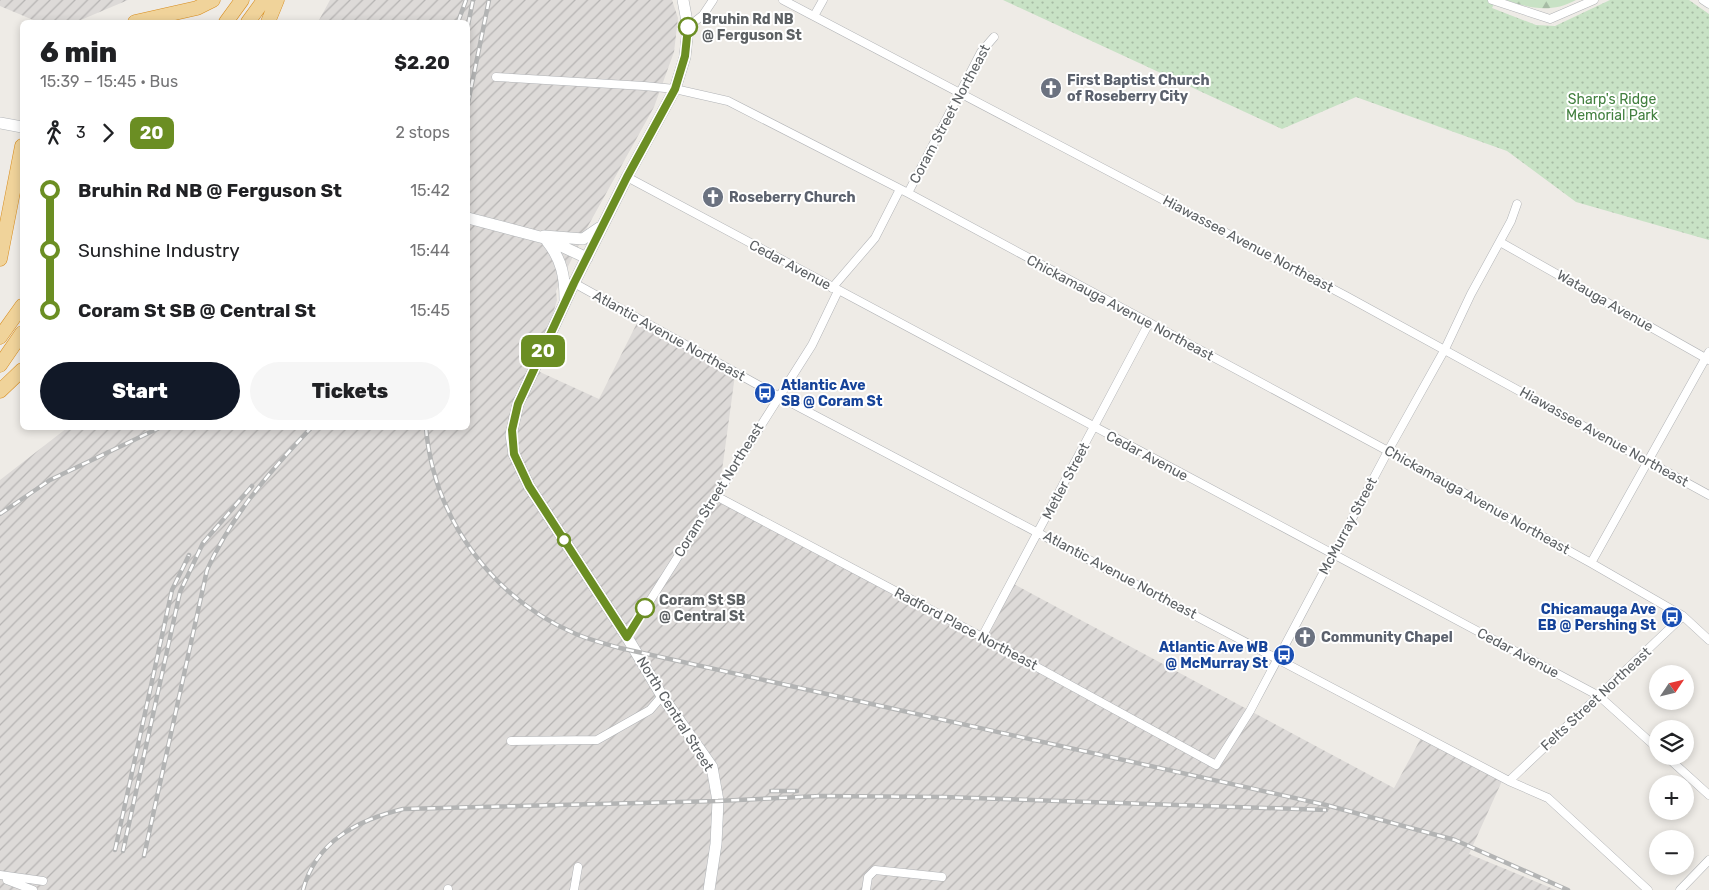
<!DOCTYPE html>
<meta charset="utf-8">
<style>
:root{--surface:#fff;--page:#f6f6f6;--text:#202124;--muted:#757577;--accent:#111827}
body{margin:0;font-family:Rubik,sans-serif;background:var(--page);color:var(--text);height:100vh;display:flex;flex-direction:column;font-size:19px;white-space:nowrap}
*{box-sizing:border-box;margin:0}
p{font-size:16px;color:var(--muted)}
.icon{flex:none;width:28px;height:28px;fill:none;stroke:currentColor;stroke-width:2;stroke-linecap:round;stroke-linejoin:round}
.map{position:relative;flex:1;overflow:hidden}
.details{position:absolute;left:20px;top:20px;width:450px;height:410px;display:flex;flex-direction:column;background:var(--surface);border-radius:8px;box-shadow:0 2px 8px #0003}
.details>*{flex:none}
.badge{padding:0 10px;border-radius:8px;font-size:18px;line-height:32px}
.needle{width:32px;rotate:55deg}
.buttons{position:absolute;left:1649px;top:665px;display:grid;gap:10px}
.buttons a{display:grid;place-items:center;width:45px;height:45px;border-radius:50%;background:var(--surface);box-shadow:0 2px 8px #0003;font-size:25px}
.map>.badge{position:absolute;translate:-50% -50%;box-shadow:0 0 0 2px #fff}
.legs{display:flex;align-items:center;gap:8px;height:55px;padding:0 20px;font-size:16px}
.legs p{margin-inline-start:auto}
.headline{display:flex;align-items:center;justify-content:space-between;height:85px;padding:0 20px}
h1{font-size:28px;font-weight:800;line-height:38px}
.primary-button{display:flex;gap:10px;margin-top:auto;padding:10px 20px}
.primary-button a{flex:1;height:58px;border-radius:30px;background:var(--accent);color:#fff;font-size:20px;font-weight:800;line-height:58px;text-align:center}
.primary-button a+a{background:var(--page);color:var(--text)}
ul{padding:0 20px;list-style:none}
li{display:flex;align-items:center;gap:18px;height:60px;font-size:19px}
li i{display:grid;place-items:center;width:8px;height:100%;margin:0 6px;background:currentColor}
li i::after{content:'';width:12px;height:12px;margin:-6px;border:4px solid;border-radius:50%;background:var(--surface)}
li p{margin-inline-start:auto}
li:first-child i{background:linear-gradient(#0000 50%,currentColor 0)}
li:last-child i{background:linear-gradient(currentColor 50%,#0000 0)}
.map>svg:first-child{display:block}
.industrial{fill:url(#industrial-furrows)}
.forest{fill:url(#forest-firs)}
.park{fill:url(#park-dots)}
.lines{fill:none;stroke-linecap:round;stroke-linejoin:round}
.street-casing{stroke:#b1b3b6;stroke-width:9}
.secondary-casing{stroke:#b2b5b8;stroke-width:12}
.highway-casing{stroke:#d78c1d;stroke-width:15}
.street{stroke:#fff;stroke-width:8}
.secondary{stroke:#fff;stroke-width:11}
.highway{stroke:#f0d39a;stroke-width:14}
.rail-casing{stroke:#b3b4b4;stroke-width:4.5}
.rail{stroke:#fff;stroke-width:2.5;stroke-dasharray:8;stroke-linecap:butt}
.line-1-casing{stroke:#fff;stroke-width:11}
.line-1{stroke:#6b8e23;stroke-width:8}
.stop-1-dot{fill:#fff;stroke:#6b8e23;stroke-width:2.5}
.labels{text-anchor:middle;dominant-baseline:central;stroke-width:4;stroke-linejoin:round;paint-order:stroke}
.stop-label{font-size:14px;font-weight:bold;fill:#5d6164;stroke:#fff;text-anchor:start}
.worship-label{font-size:14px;font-weight:bold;fill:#5b616d;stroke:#fff;text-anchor:start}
.park-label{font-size:14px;fill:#438040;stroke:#fff}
.street-label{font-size:14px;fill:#5d6164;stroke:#fff}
.transit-label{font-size:14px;font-weight:bold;fill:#164399;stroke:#fff;text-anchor:end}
</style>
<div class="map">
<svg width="1709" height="890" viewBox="0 0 1709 890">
<defs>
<pattern id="industrial-furrows" width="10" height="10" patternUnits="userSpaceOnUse" patternTransform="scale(1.25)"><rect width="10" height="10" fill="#dddad8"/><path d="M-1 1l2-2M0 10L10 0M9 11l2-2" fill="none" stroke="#b6b4b3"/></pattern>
<pattern id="forest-firs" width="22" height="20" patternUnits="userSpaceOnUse" patternTransform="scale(1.25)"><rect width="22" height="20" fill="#c8e2c5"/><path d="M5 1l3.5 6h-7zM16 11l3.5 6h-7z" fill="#a6bba4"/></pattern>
<pattern id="park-dots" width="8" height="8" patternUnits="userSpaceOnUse" patternTransform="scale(1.25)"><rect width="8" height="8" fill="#c8e2c5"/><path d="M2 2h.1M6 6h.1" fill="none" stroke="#a6bba4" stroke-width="1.8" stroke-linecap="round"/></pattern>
</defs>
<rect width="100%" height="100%" fill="#eeebe6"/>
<path class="industrial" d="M 0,0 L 128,0 L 76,22 L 38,22 L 0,6 Z
M 330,0 L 672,0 L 678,18 L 674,52 L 654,107 L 588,226 L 556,291 L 557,300 L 552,317 L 529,367 L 599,399 L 637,323 L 735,375 L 718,500 L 982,641 L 1012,583 L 1394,788 L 1421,738 L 1502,781 L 1469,854 L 1556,890 L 0,890 L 0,480 L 67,428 L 468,428 L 468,22 L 318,22 Z"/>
<path class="forest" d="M 1506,0 L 1576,0 C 1552,13 1531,9 1506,0 Z"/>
<path class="park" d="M 1003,0 L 1496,0 L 1492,8 L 1536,25 L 1555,26 L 1610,0 L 1689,0 L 1709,14 L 1709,240 L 1576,202 L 1507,151 L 1356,97 L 1282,129 Z"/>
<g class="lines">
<g class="street-casing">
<path id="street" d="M 783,0 L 1346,296 L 1709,495
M 1492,0 L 1550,19 L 1594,0
M 1703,0 L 1709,4
M 814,16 L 823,0
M 688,27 L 703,15 L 713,0
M 496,77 L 644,86 L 675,89 L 728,101 L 908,193 L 1388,451 L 1591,563 L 1683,616 L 1709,640
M 627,177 L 1599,696 L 1658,749
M 908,193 L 981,52 L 994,37
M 1500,242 L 1709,360
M 574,283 L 778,396 L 1509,781 L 1548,798 L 1648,890
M 832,288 L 875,238 L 900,189
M 716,496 L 982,637 L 1216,765 L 1250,711 L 1388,451 L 1445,349 L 1471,294 L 1511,221 L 1517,204
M 1591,563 L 1709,352
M 627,637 L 812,345 L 838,291
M 982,637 L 1149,323
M 511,741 L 597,740 L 650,710 L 662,696
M 1666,756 L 1709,795
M 1509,781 L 1683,616
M 0,875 L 43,881
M 7,880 L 33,890
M 448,890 L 448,889
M 574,890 L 578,867
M 866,890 L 868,877 L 875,870 L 942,877
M 1680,890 L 1709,860"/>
</g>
<g class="secondary-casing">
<path id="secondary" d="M 683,0 L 688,27 L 685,57 L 675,89 L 627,177 L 574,283 L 518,404 L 511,435 L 514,454 L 529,486 L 627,637 L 662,696 L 712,767 L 718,801 L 716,844 L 709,890
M 0,123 L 22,127
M 468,218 L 544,238 L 587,258
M 544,236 L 583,239 L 599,228
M 547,241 C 562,260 565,277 565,300"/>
</g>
<g class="highway-casing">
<path id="highway" d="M 135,22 L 197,8 L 213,0
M 226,22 L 242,0
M 248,22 L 264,0
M 268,22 L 277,0
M 0,259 L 22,146
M 0,337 L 22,306
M 0,365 L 22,333
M 0,391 L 22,370"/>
</g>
<use href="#street" class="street"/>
<use href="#secondary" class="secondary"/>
<use href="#highway" class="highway"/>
<g class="rail-casing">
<path id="rail" d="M 458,22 L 466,0
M 468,25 L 473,0
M 468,103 L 489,0
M 426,428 C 434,519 492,598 576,634 C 590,640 606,644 620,648 L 1326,805 L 1455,840 L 1568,890
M 0,514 L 50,480 L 159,428
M 771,791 L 797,791
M 115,850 L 172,590 L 189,555
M 123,851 L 180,592 L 203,543 L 252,486
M 144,856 L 207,570 C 232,515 270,471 311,428
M 303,890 C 316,841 358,820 403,809 L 718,801 L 821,796 L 944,797 L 1326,810"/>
</g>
<use href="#rail" class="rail"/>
</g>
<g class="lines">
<g class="line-1-casing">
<path id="line-1" d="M 645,608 L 627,637 L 529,486 L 514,454 L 512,430 L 518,404 L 574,283 L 627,177 L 675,89 L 685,56 L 688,27"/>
</g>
<use href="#line-1" class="line-1"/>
</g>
<defs>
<g id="church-disc" transform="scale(1.125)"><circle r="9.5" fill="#6b7280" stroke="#fff"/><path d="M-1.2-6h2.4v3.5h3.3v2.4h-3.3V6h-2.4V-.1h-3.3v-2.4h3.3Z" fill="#fff"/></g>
<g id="bus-disc" transform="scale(1.125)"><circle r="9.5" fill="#1a4fb4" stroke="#fff"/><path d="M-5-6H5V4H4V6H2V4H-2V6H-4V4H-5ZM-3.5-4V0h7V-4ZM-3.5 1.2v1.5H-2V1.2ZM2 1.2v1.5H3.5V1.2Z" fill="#fff"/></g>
</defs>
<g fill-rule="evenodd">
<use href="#church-disc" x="1051" y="88"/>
<use href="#church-disc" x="713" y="197"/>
<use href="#bus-disc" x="765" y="393"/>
<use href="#bus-disc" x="1672" y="617"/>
<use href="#church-disc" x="1305" y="637"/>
<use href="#bus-disc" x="1284" y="655"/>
</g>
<g class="stop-1-dot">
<circle cx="688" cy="27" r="9"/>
<circle cx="564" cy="540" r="6"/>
<circle cx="645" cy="608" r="9"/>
</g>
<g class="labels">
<g class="stop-label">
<text x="702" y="19">Bruhin Rd NB<tspan x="702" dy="16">@ Ferguson St</tspan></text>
<text x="659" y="600">Coram St SB<tspan x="659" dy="16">@ Central St</tspan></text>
</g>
<g class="worship-label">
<text x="1067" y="80">First Baptist Church<tspan x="1067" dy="16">of Roseberry City</tspan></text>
<text x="729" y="197">Roseberry Church</text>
<text x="1321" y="637">Community Chapel</text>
</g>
<g class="park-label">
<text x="1612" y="99">Sharp's Ridge<tspan x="1612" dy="16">Memorial Park</tspan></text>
</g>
<g class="street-label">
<text transform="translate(950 114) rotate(-62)">Coram Street Northeast</text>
<text transform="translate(1248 244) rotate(28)">Hiawassee Avenue Northeast</text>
<text transform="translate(790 265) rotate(28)">Cedar Avenue</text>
<text transform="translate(1605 301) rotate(30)">Watauga Avenue</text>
<text transform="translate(1120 308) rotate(28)">Chickamauga Avenue Northeast</text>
<text transform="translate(669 336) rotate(29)">Atlantic Avenue Northeast</text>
<text transform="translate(1604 437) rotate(29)">Hiawassee Avenue Northeast</text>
<text transform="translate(1147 456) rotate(28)">Cedar Avenue</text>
<text transform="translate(1066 481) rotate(-62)">Metler Street</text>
<text transform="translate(719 490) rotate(-58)">Coram Street Northeast</text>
<text transform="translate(1477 500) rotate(29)">Chickamauga Avenue Northeast</text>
<text transform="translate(1348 526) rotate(-62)">McMurray Street</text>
<text transform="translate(1120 575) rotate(28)">Atlantic Avenue Northeast</text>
<text transform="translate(966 629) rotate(28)">Radford Place Northeast</text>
<text transform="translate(1518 653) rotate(28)">Cedar Avenue</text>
<text transform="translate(1596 699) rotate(-43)">Felts Street Northeast</text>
<text transform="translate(675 714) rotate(58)">North Central Street</text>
</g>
<g class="transit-label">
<text x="781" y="385" text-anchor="start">Atlantic Ave<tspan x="781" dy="16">SB @ Coram St</tspan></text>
<text x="1656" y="609">Chicamauga Ave<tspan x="1656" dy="16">EB @ Pershing St</tspan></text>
<text x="1268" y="647">Atlantic Ave WB<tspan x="1268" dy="16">@ McMurray St</tspan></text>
</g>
</g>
</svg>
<div class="buttons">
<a><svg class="needle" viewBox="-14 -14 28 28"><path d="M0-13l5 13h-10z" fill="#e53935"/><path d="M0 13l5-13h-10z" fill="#757577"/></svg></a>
<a><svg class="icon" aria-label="layers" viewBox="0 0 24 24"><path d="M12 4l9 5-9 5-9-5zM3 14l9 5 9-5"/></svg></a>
<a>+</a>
<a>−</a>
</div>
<b class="badge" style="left:543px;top:351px;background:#6b8e23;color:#fff">20</b>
<section class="details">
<div class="headline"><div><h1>6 min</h1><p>15:39 – 15:45 · Bus</p></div><b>$2.20</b></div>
<div class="legs"><svg class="icon" aria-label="walk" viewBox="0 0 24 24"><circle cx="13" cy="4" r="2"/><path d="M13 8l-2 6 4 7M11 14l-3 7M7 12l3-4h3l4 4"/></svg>3<svg class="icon" aria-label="forward" viewBox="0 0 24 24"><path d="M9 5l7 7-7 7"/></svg><b class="badge" style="background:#6b8e23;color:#fff">20</b><p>2 stops</p></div>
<ul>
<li><i style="color:#6b8e23"></i><b>Bruhin Rd NB @ Ferguson St</b><p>15:42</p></li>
<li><i style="color:#6b8e23"></i><span>Sunshine Industry</span><p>15:44</p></li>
<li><i style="color:#6b8e23"></i><b>Coram St SB @ Central St</b><p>15:45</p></li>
</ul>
<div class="primary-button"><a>Start</a><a>Tickets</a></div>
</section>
</div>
